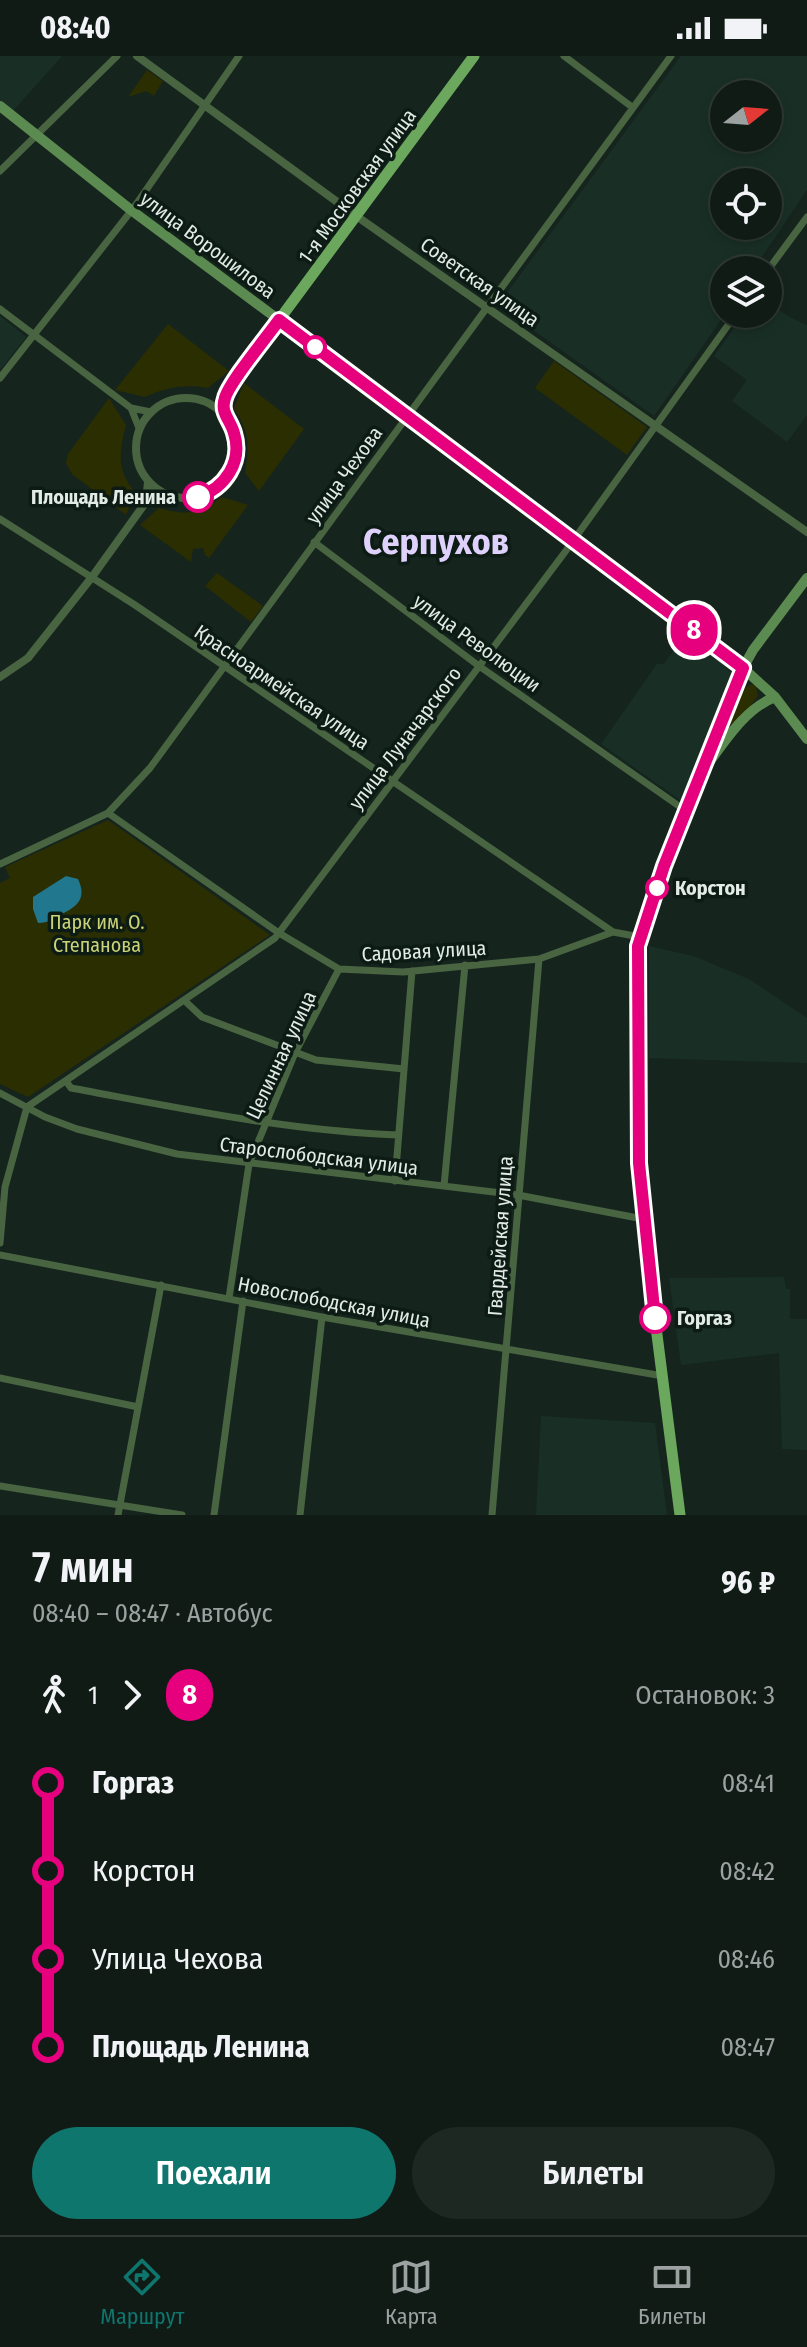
<!DOCTYPE html>
<html lang="ru">
<meta charset="utf-8">
<style>
:root{--surface:#101b16;--page:#1e2823;--text:#f1f3f6;--muted:#9ca1a1;--line:#303935;--accent:#0f766e}
body{margin:0;font-family:"Fira Sans Condensed",sans-serif;background:var(--page);color:var(--text);height:100vh;display:flex;flex-direction:column;font-size:30px;white-space:nowrap}
*{box-sizing:border-box;margin:0}
p{font-size:26px;color:var(--muted)}
.icon{flex:none;width:44px;height:44px;fill:none;stroke:currentColor;stroke-width:2;stroke-linecap:round;stroke-linejoin:round}
.map{position:relative;height:1459px;overflow:hidden}
.details{display:flex;flex-direction:column;background:var(--surface);flex:1}
.details>*{flex:none}
.badge{padding:0 16px;border-radius:26px;font-size:28px;line-height:52px}
.needle{width:52px;rotate:73deg}
.buttons{position:absolute;left:710px;top:24px;display:grid;gap:16px}
.buttons a{display:grid;place-items:center;width:72px;height:72px;border-radius:50%;background:var(--surface);box-shadow:0 4px 12px #0003,0 0 0 2px var(--line);font-size:40px}
.map>.badge{position:absolute;translate:-50% -50%;box-shadow:0 0 0 4px #fff}
.legs{display:flex;align-items:center;gap:12px;height:88px;padding:0 32px;font-size:26px}
.legs p{margin-inline-start:auto}
.headline{display:flex;align-items:center;justify-content:space-between;height:136px;padding:0 32px}
h1{font-size:44px;font-weight:600;line-height:60px}
.action{display:flex;gap:16px;margin-top:auto;padding:16px 32px}
.action a{flex:1;height:92px;border-radius:48px;background:var(--accent);color:#fff;font-size:32px;font-weight:600;line-height:92px;text-align:center}
.action a+a{background:var(--page);color:var(--text)}
ul{padding:0 32px;list-style:none}
li{display:flex;align-items:center;gap:28px;height:88px;font-size:30px}
li i{display:grid;place-items:center;width:12px;height:100%;margin:0 10px;background:currentColor}
li i::after{content:'';width:20px;height:20px;margin:-10px;border:6px solid;border-radius:50%;background:var(--surface)}
li p{margin-inline-start:auto}
li:first-child i{background:linear-gradient(#0000 50%,currentColor 0)}
li:last-child i{background:linear-gradient(currentColor 50%,#0000 0)}
.status{display:flex;justify-content:space-between;align-items:center;height:56px;padding:0 40px;background:var(--surface);direction:ltr}
.status svg{height:22px;fill:currentColor}
.tabs{display:flex;justify-content:space-around;align-items:center;height:112px;border-top:2px solid var(--line);background:var(--surface);font-size:22px;color:var(--muted)}
.tabs a{display:grid;justify-items:center;gap:4px}
.tabs .on{color:var(--accent)}
.map>svg:first-child{display:block}
.built{fill:#192f26;fill-rule:evenodd}
.green{fill:#2b2e00}
.water{fill:#21788e}
.lines{fill:none;stroke-linecap:round;stroke-linejoin:round}
.minor{stroke:#486441;stroke-width:7}
.tertiary{stroke:#486441;stroke-width:8}
.secondary{stroke:#5c8b51;stroke-width:10}
.primary{stroke:#6ba85d;stroke-width:11}
.line-1-casing{stroke:#fff;stroke-width:18}
.line-1{stroke:#e6007e;stroke-width:12}
.stop-1-dot{fill:#fff;stroke:#e6007e;stroke-width:4}
.labels{text-anchor:middle;dominant-baseline:central;stroke-width:7;stroke-linejoin:round;paint-order:stroke}
.street-label{font-size:20px;fill:#e2ebe6;stroke:#0d1b15}
.stop-label{font-size:20px;font-weight:bold;fill:#e2ebe6;stroke:#0d1b15;text-anchor:start}
.park-label{font-size:20px;fill:#cad277;stroke:#0d1b15}
.town-label{font-size:36px;font-weight:bold;fill:#ded1fc;stroke:#0d1b15}
</style>
<div class="status"><b>08:40</b><svg viewBox="0 0 49 12"><path d="M0 12V9h3v3zM5 12V6h3v6zM10 12V3h3v9zM15 12V0h3v12zM26 1h20v11H26zM47 4h2v5h-2z"/></svg></div>
<div class="map">
<svg width="807" height="1459" viewBox="0 0 807 1459">
<rect width="100%" height="100%" fill="#16241e"/>
<path class="built" d="M 0,0 L 62,0 L 12,56 L 0,44 Z
M 681,0 L 807,0 L 807,134 L 753,214 L 724,214 L 725,258 L 654,360 L 498,249 ZM 724,38 L 768,38 L 768,82 L 724,82 ZM 724,126 L 768,126 L 768,170 L 724,170 Z
M 768,246 L 789,261 L 807,269 L 807,359 L 787,386 L 732,345 L 747,324 L 714,300 L 744,258 L 768,258 Z
M 0,260 L 26,281 L 1,313 L 0,312 Z
M 686,577 L 716,601 L 731,617 L 683,746 L 601,688 L 657,608 L 664,608 Z
M 649,890 L 693,900 L 749,923 L 807,962 L 807,1007 L 649,1002 Z
M 784,1221 L 786,1233 L 790,1233 L 790,1263 L 807,1263 L 807,1394 L 782,1393 L 779,1297 L 681,1309 L 669,1222 Z
M 541,1360 L 655,1367 L 667,1459 L 536,1459 Z"/>
<path class="green" d="M 147,14 L 163,25 L 154,40 L 146,35 L 128,41 Z
M 168,268 L 229,315 L 208,332 C 184,328 167,331 145,341 L 115,334 Z
M 554,305 L 647,371 L 627,399 L 535,332 Z
M 244,327 L 304,373 L 259,435 L 245,417 C 250,388 249,376 234,352 Z
M 109,342 L 126,369 C 119,396 116,415 136,437 L 126,459 L 72,418 L 66,407 L 68,398 Z
M 222,441 L 248,449 L 209,502 L 205,499 L 203,492 L 193,493 L 191,506 L 140,469 L 159,452 C 187,460 199,458 222,441 Z
M 217,517 L 263,550 L 251,566 L 205,530 Z
M 752,628 L 756,630 L 758,640 L 738,667 L 731,668 C 729,655 739,633 752,628 Z
M 108,764 L 270,879 L 28,1041 L 0,1028 L 0,827 L 10,822 L 5,811 Z"/>
<path class="water" d="M 66,820 L 78,823 C 87,842 78,850 62,858 C 54,863 48,867 38,867 L 33,853 L 33,841 Z"/>
<g class="lines">
<path class="minor" d="M 564,0 L 632,51
M 0,115 L 117,0
M 768,214 L 807,161
M 0,253 L 131,352 L 151,356
M 0,322 L 135,150 L 239,0
M 131,352 L 139,372
M 0,463 L 135,549 L 613,876
M 314,486 L 479,610 L 686,755
M 108,757 L 279,877 L 339,913 L 403,916 L 539,903 L 613,876 L 640,881
M 0,808 L 108,757 L 150,712 L 671,0
M 185,945 L 202,961 L 316,1004 L 404,1013
M 66,1025 L 71,1032 C 180,1052 288,1075 398,1079
M 0,1037 L 45,1061 L 77,1073 L 177,1098 L 518,1139 L 643,1163
M 395,1125 L 412,915
M 444,1130 L 465,909
M 0,1187 L 5,1131 L 27,1051 L 275,882 L 565,496 L 736,258
M 0,1199 L 322,1261 L 663,1320
M 229,1242 L 249,1108 L 295,997 L 339,913
M 0,1322 L 138,1351
M 0,1430 L 182,1459
M 118,1459 L 161,1229
M 214,1459 L 243,1245
M 300,1459 L 322,1261
M 492,1459 L 539,903"/>
<path class="tertiary" d="M 137,0 L 362,164 L 807,476
M136 392a50 50 0 1 1 100 0a50 50 0 1 1-100 0Z
M 223,358 L 226,338 L 279,264
M 0,621 L 28,602 L 92,521 L 146,446 L 148,426"/>
<path class="secondary" d="M 0,50 L 131,154 L 279,264
M 807,522 L 753,594 L 743,612 L 775,641 L 807,683
M 705,712 C 724,687 744,653 775,641"/>
<path class="primary" d="M 474,0 L 279,264 L 743,612 L 675,781 L 638,890 L 639,1107 L 649,1216 L 680,1459"/>
</g>
<g class="lines">
<g class="line-1-casing">
<path id="line-1" d="M 198,441 C 225,432 243,406 234,377 C 230,363 220,357 225,342 C 230,325 267,281 279,264 L 743,612 L 664,810 L 638,890 L 639,1107 L 655,1262"/>
</g>
<use href="#line-1" class="line-1"/>
</g>
<g class="stop-1-dot">
<circle cx="315" cy="291" r="10"/>
<circle cx="198" cy="441" r="14"/>
<circle cx="657" cy="832" r="10"/>
<circle cx="655" cy="1262" r="14"/>
</g>
<g class="labels">
<g class="street-label">
<text transform="translate(357 130) rotate(-54)">1-я Московская улица</text>
<text transform="translate(208 189) rotate(37)">улица Ворошилова</text>
<text transform="translate(480 226) rotate(35)">Советская улица</text>
<text transform="translate(344 419) rotate(-54)">улица Чехова</text>
<text transform="translate(477 587) rotate(36)">улица Революции</text>
<text transform="translate(282 631) rotate(34)">Красноармейская улица</text>
<text transform="translate(405 682) rotate(-53)">улица Луначарского</text>
<text transform="translate(424 895) rotate(-3)">Садовая улица</text>
<text transform="translate(281 999) rotate(-65)">Целинная улица</text>
<text transform="translate(319 1100) rotate(7)">Старослободская улица</text>
<text transform="translate(500 1180) rotate(-86)">Гвардейская улица</text>
<text transform="translate(334 1246) rotate(11)">Новослободская улица</text>
</g>
<g class="stop-label">
<text x="176" y="441" text-anchor="end">Площадь Ленина</text>
<text x="675" y="832">Корстон</text>
<text x="677" y="1262">Горгаз</text>
</g>
<g class="park-label">
<text x="97" y="866">Парк им. О.<tspan x="97" dy="23">Степанова</tspan></text>
</g>
<g class="town-label">
<text x="436" y="486">Серпухов</text>
</g>
</g>
</svg>
<div class="buttons">
<a><svg class="needle" viewBox="-14 -14 28 28"><path d="M0-13l5 13h-10z" fill="#e53935"/><path d="M0 13l5-13h-10z" fill="#9ca1a1"/></svg></a>
<a><svg class="icon" aria-label="locate" viewBox="0 0 24 24"><circle cx="12" cy="12" r="6"/><path d="M12 2v4M12 18v4M2 12h4M18 12h4"/></svg></a>
<a><svg class="icon" aria-label="layers" viewBox="0 0 24 24"><path d="M12 4l9 5-9 5-9-5zM3 14l9 5 9-5"/></svg></a>
</div>
<b class="badge" style="left:694px;top:574px;background:#e6007e;color:#fff">8</b>
</div>
<section class="details">
<div class="headline"><div><h1>7 мин</h1><p>08:40 – 08:47 · Автобус</p></div><b>96 ₽</b></div>
<div class="legs"><svg class="icon" aria-label="walk" viewBox="0 0 24 24"><circle cx="13" cy="4" r="2"/><path d="M13 8l-2 6 4 7M11 14l-3 7M7 12l3-4h3l4 4"/></svg>1<svg class="icon" aria-label="forward" viewBox="0 0 24 24"><path d="M9 5l7 7-7 7"/></svg><b class="badge" style="background:#e6007e;color:#fff">8</b><p>Остановок: 3</p></div>
<ul>
<li><i style="color:#e6007e"></i><b>Горгаз</b><p>08:41</p></li>
<li><i style="color:#e6007e"></i><span>Корстон</span><p>08:42</p></li>
<li><i style="color:#e6007e"></i><span>Улица Чехова</span><p>08:46</p></li>
<li><i style="color:#e6007e"></i><b>Площадь Ленина</b><p>08:47</p></li>
</ul>
<div class="action"><a>Поехали</a><a>Билеты</a></div>
</section>
<nav class="tabs">
<a class="on"><svg class="icon" aria-label="directions" viewBox="0 0 24 24"><path d="M12 3l9 9-9 9-9-9zM9 14v-3h6M13 9l2 2-2 2"/></svg>Маршрут</a>
<a><svg class="icon" aria-label="map" viewBox="0 0 24 24"><path d="M3 6l6-2 6 2 6-2v14l-6 2-6-2-6 2zM9 4v14M15 6v14"/></svg>Карта</a>
<a><svg class="icon" aria-label="tickets" viewBox="0 0 24 24"><path d="M3 7h18v10H3zM15 7v10"/></svg>Билеты</a>
</nav>
